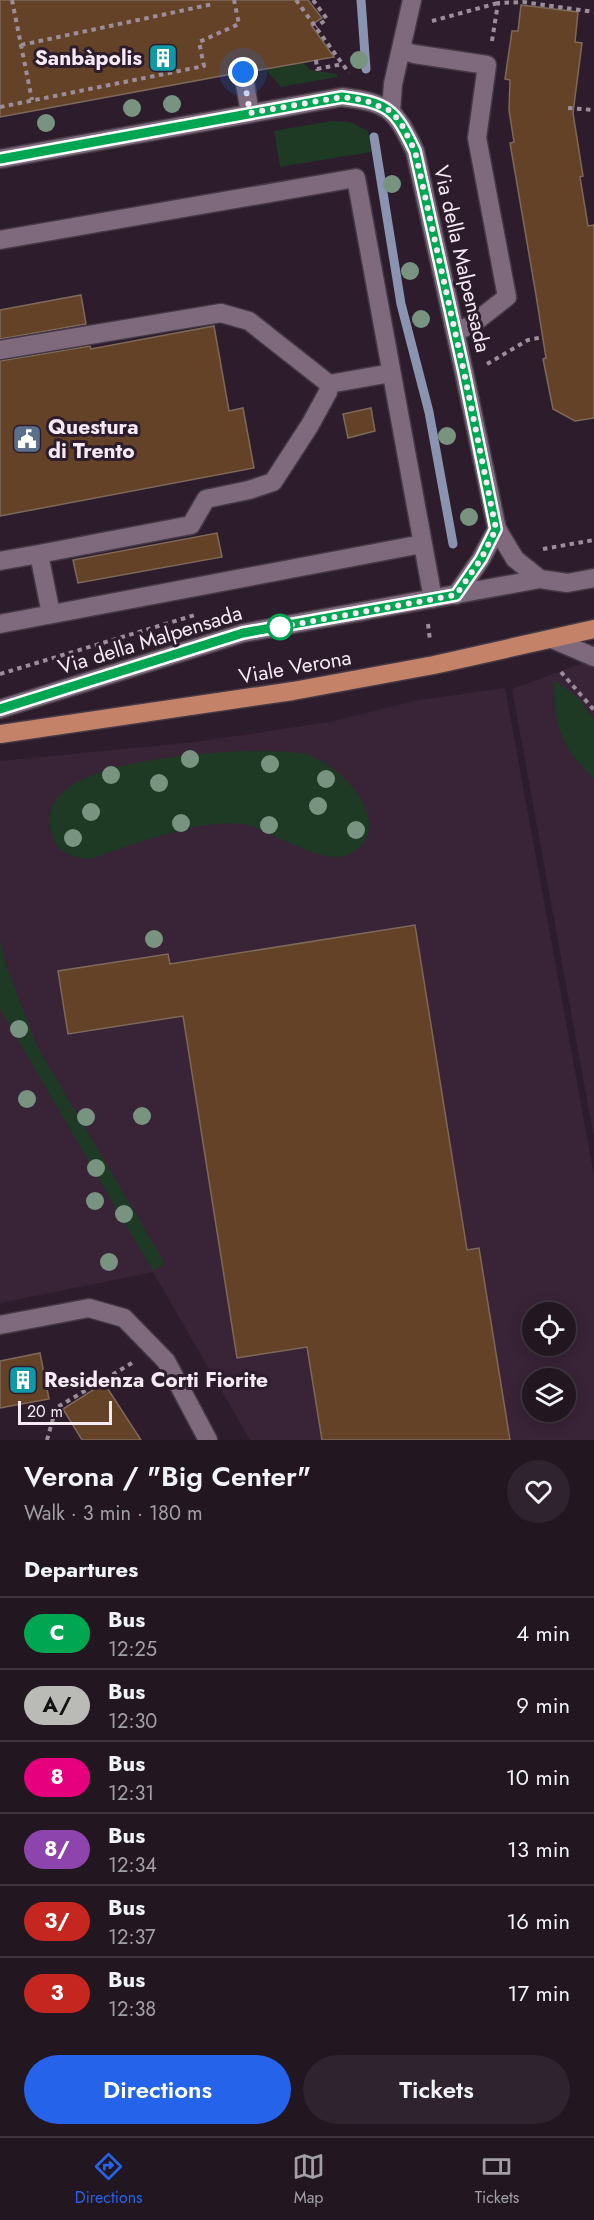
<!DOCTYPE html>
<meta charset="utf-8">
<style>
:root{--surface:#221621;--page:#2e232e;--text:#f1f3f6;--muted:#a29fa5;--line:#3f353f;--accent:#2563eb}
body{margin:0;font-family:Jost,sans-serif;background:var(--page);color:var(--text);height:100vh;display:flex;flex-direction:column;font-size:22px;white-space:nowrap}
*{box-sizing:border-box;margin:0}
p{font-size:20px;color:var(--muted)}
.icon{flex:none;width:33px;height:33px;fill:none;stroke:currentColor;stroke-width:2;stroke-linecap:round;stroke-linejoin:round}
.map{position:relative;height:1440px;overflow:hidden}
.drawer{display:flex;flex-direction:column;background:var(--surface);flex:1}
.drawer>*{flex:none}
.badge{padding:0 12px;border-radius:20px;font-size:21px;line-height:39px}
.fabs{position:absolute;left:522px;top:1302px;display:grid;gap:12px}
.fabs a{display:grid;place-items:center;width:54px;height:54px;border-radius:50%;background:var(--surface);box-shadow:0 3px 15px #0003,0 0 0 2px var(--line);font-size:30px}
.scale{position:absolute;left:18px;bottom:15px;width:94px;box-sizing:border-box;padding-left:6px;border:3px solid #f6ebf5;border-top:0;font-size:16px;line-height:21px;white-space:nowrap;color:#f6ebf5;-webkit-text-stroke:4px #2d1d2c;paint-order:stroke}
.you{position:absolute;width:30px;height:30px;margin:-15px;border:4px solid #fff;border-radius:50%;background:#1a73e8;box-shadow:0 0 0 9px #1a73e833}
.map>.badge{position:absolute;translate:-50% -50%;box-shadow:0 0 0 3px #fff}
h2{padding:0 24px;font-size:22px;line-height:54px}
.round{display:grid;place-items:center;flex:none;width:63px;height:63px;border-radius:32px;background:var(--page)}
.summary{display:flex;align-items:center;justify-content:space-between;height:102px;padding:0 24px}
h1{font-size:28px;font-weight:600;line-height:45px}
.primary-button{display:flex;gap:12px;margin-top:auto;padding:12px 24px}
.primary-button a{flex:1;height:69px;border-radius:36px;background:var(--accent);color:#fff;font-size:24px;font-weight:600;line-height:69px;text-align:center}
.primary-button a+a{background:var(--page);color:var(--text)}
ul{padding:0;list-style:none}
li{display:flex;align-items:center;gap:18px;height:72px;padding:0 24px;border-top:2px solid var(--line)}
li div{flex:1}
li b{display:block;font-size:22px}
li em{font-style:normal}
li .badge{min-width:66px;font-weight:700;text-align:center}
.tab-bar{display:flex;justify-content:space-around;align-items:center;height:84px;border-top:2px solid var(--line);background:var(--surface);font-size:16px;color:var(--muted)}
.tab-bar a{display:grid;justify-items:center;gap:3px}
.tab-bar .current{color:var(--accent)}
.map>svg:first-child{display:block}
.built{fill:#392337;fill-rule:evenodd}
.green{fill:#1e3a25}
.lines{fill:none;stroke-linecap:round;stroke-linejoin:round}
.stream{stroke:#8a94b1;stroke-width:9}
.building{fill:#644227;stroke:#7e6959;stroke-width:1.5}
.minor-casing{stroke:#463946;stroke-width:21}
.major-casing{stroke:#463946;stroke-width:21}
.path{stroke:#9b8e9a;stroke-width:4;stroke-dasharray:4.5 4.5;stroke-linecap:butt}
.minor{stroke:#7e6a7c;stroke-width:18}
.major{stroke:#c48369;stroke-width:18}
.tree{fill:#78937f}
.line-casing{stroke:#fff;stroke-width:14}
.line{stroke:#00a651;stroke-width:9}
.walk{stroke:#f6ebf5;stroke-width:6;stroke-dasharray:0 10.8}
.stop-dot{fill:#fff;stroke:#00a651;stroke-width:3}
.labels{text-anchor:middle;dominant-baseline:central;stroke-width:6;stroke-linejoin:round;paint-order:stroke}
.poi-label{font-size:21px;font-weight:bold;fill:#f6ebf5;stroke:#2d1d2c;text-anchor:start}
.street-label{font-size:21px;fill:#f6ebf5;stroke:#2d1d2c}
</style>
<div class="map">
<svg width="594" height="1440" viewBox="0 0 594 1440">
<rect width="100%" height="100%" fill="#2d1d2c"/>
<path class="built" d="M 594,659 L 594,1138 L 512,689 Z
M 505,688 L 594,1175 L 594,1440 L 250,1440 L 153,1272 L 0,1303 L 0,761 L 195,742 L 330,722 L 414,701 ZM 532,1312 L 566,1312 L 566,1346 L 532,1346 ZM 532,1378 L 566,1378 L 566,1412 L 532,1412 Z"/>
<path class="green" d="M 303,62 L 310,70 L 337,74 L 337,77 L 281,87 L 265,69 Z
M 332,121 L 350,122 L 368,131 L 371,152 L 280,167 L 274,131 Z
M 556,681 L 578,698 L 594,719 L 594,779 C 587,770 578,763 571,753 C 558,733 552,707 554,683 Z
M 241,751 C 260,752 287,750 305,754 C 340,762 400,827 350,854 C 323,868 271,829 242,824 C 202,818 130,845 91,859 C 75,858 59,854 53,838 C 21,761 198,754 241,751 Z
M 0,941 L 6,965 L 37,1046 L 163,1260 L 163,1265 L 153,1271 L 0,1009 Z"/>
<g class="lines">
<path class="stream" d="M 361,0 L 366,69
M 374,137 L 401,304 L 429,412 L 453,544"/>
</g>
<path class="building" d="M 0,0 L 308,0 L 322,18 L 311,25 L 334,57 L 254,71 L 247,62 L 241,61 L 233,68 L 232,74 L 0,117 Z
M 521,5 L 578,12 L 575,42 L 582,43 L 573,113 L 583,176 L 580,177 L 588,226 L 594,225 L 594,418 L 575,421 L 553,409 L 543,359 L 546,358 L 536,295 L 510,143 L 514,142 L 509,110 L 510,80 L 505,79 L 512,31 L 518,31 Z
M 81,295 L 86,324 L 0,339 L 0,310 Z
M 214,326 L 229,411 L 243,408 L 254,468 L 0,516 L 0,361 L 90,346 L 91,349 Z
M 371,408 L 375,431 L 348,438 L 343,414 Z
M 217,533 L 222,557 L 78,583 L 73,560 Z
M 415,925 L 467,1250 L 479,1248 L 510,1440 L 322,1440 L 307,1347 L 237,1358 L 183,1016 L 68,1034 L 58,971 L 168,954 L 170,964 Z
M 40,1353 L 49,1399 L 0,1408 L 0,1361 Z
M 104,1383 L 141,1440 L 82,1440 L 63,1409 Z"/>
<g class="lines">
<g class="minor-casing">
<path id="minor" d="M 401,50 L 414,54 L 487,65 L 477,138 L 507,297 L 470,326 L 455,331
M 243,72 L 250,113
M 391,111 L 393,84 L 412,0
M 0,159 L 342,97 C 389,103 395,109 415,151 L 464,372 L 497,529 L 515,559 L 540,579
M 0,240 L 356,178 L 433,599
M 0,350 L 221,313 L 249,321 L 329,384
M 0,561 L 39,554
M 456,595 L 481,559 L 497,529
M 51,614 L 39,554 L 191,525 L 206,499 L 249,490 L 273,482 L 310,425 L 328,392 L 329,384 L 391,373
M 0,624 L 422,544
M 552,639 L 594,657
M 0,709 L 243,633 L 540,579 L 567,583 L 594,578
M 0,1325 L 89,1308 L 124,1318 L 166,1361 L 208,1440"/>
</g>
<g class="major-casing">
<path id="major" d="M 0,734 L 293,691 L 434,665 L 594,629"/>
</g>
<path class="path" d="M 12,0 L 32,100
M 296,0 L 349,73
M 313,0 L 327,19 L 316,27
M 432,21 L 498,3
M 492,41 L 498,3 L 523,2 L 594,12
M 21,45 L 213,4
M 316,60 L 317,69 L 343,64
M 0,107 L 204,66 L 199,42 L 239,24 L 234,0
M 568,108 L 594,110
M 487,364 L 528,340 L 543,337
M 543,549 L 594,540
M 428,624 L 430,640
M 561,672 L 594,710
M 0,674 L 195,615
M 47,1440 L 56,1408 L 132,1363"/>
<use href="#minor" class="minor"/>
<use href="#major" class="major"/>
</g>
<g class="tree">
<circle cx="359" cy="60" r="9"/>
<circle cx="172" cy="104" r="9"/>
<circle cx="132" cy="108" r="9"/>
<circle cx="46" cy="123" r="9"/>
<circle cx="392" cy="184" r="9"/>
<circle cx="410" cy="271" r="9"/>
<circle cx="421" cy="319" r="9"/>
<circle cx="447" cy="436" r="9"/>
<circle cx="469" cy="517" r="9"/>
<circle cx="190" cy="759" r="9"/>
<circle cx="270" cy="764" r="9"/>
<circle cx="111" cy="775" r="9"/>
<circle cx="326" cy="779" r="9"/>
<circle cx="159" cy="783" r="9"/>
<circle cx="318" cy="806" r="9"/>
<circle cx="91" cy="812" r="9"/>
<circle cx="181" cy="823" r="9"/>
<circle cx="269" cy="825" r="9"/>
<circle cx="356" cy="830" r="9"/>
<circle cx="73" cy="838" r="9"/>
<circle cx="154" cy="939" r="9"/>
<circle cx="19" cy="1029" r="9"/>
<circle cx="27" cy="1099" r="9"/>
<circle cx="142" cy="1116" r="9"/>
<circle cx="86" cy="1117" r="9"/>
<circle cx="96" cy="1168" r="9"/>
<circle cx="95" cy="1201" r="9"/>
<circle cx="124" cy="1214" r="9"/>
<circle cx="109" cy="1262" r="9"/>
</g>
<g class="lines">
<g class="line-casing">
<path id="line" d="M 0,159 L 342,97 C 389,103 395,109 415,151 L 464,372 L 496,529 L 481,559 L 456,595 L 243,633 L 0,709"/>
</g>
<use href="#line" class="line"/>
<path class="walk" d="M 243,72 L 250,113 L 342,97 L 364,100 L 391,111 L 401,123 L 415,151 L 464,372 L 496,529 L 481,559 L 456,595 L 280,627"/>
</g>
<defs>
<g id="building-square" transform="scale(1.5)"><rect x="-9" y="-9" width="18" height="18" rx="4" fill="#0f9aa8" stroke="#2d1d2c"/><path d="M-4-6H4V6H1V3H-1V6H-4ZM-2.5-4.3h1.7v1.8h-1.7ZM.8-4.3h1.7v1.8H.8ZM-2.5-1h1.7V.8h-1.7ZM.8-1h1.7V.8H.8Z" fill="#fff"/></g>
<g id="civic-square" transform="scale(1.5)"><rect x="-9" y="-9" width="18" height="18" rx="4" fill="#5c6f8a" stroke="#2d1d2c"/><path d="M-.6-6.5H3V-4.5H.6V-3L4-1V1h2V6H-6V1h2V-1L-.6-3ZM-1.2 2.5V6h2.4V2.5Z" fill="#fff"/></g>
</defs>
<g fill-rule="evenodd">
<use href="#building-square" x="163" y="58"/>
<use href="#civic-square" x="27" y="439"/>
<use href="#building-square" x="23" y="1380"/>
</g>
<circle class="stop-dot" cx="280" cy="627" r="12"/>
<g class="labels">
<g class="poi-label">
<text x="142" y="58" text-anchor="end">Sanbàpolis</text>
<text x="48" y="427">Questura<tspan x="48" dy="24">di Trento</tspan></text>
<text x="44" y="1380">Residenza Corti Fiorite</text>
</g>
<g class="street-label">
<text transform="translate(462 259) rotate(77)">Via della Malpensada</text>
<text transform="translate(150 640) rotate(-17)">Via della Malpensada</text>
<text transform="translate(295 667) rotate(-10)">Viale Verona</text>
</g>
</g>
</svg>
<div class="fabs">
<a><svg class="icon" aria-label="locate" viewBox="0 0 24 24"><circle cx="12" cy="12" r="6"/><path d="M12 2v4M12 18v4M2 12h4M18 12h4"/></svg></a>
<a><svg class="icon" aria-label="layers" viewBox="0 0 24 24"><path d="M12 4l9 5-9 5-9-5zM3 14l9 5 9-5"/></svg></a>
</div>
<div class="scale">20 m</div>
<div class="you" style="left:243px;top:72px"></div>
</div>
<section class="drawer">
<div class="summary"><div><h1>Verona / &quot;Big Center&quot;</h1><p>Walk · 3 min · 180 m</p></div><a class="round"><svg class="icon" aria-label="heart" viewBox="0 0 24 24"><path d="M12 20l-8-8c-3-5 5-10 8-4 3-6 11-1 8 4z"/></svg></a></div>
<h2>Departures</h2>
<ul>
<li><span class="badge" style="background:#00a651;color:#fff">C</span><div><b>Bus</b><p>12:25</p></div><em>4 min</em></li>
<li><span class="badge" style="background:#babab7;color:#111">A/</span><div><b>Bus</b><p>12:30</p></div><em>9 min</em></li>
<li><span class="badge" style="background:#e6007e;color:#fff">8</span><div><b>Bus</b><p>12:31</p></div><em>10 min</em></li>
<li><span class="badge" style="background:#8e44ad;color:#fff">8/</span><div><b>Bus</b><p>12:34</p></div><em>13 min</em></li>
<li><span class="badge" style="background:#c52720;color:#fff">3/</span><div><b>Bus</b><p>12:37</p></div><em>16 min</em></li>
<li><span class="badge" style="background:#c52720;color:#fff">3</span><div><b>Bus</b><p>12:38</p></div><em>17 min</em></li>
</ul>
<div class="primary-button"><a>Directions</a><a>Tickets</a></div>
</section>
<nav class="tab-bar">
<a class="current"><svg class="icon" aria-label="directions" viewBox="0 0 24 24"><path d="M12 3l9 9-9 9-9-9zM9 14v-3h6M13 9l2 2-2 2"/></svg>Directions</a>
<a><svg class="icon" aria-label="map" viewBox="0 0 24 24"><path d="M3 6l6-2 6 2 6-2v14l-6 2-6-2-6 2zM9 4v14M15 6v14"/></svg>Map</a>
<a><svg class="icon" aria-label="tickets" viewBox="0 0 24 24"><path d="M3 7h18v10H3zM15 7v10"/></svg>Tickets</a>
</nav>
